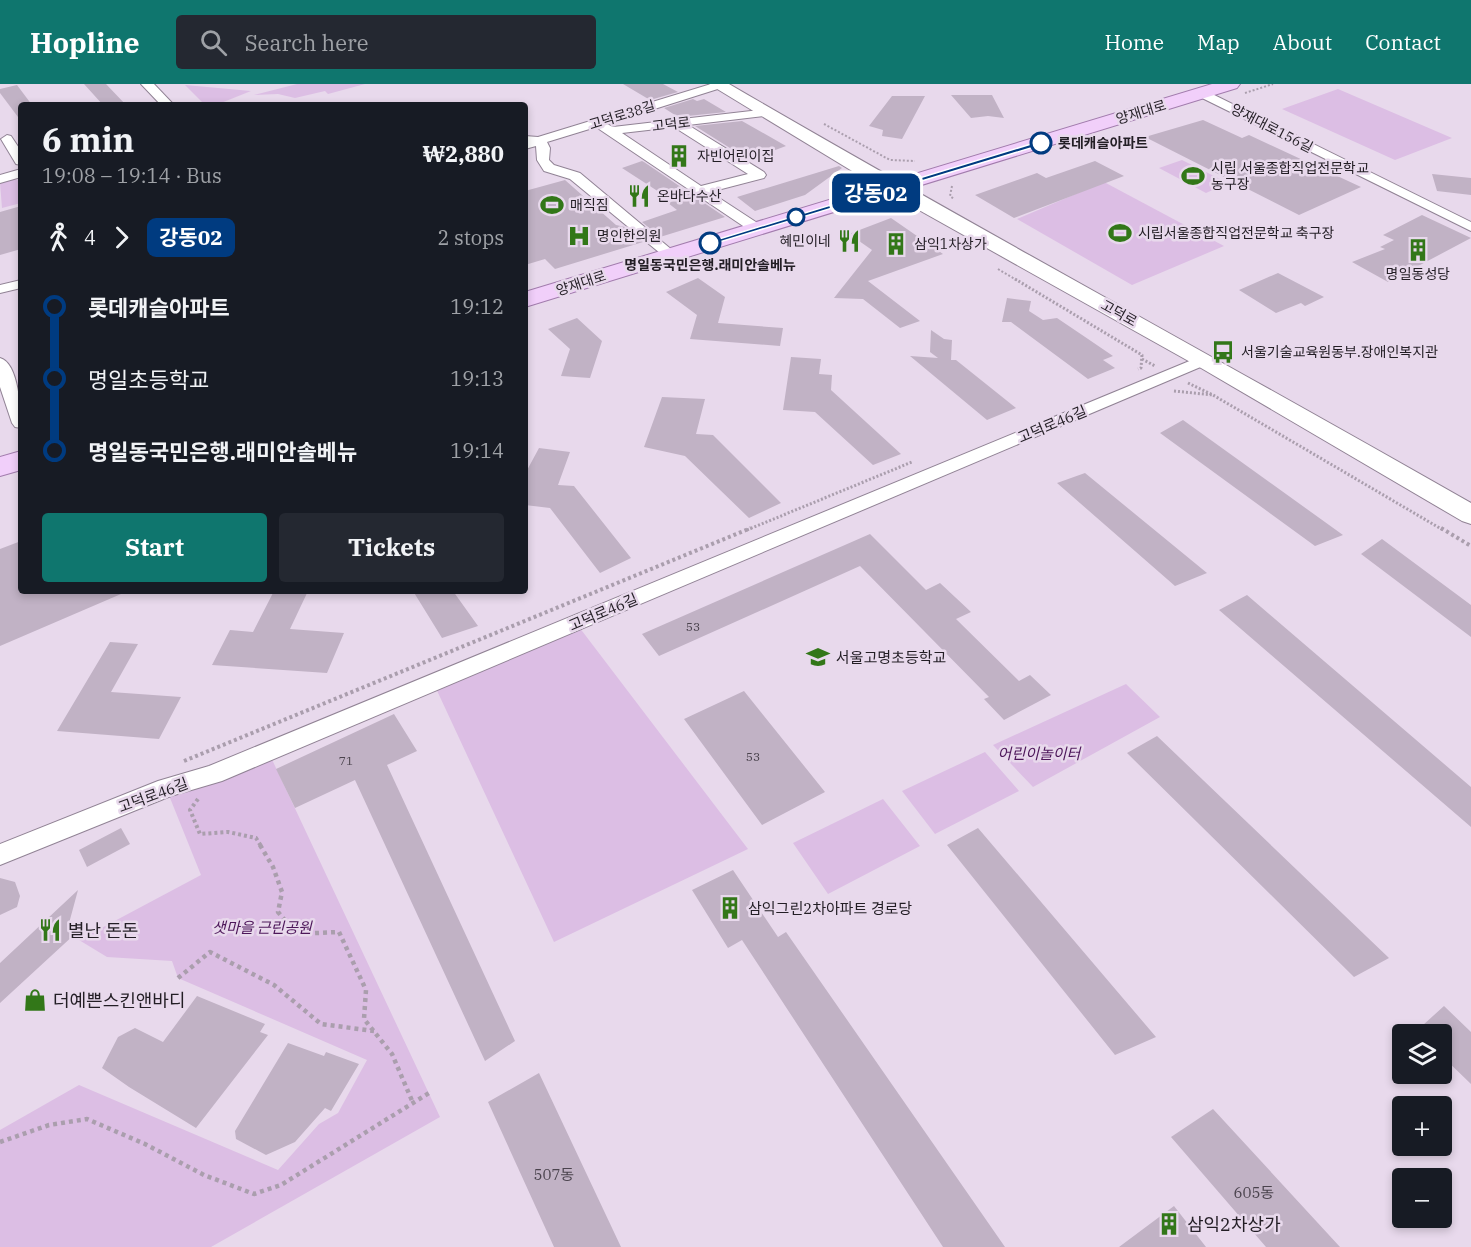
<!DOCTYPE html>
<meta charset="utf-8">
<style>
:root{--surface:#171b24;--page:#242831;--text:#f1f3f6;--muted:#9ea1a6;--accent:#0f766e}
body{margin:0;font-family:"IBM Plex Serif","Noto Sans KR",serif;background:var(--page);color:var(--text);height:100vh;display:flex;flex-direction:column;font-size:22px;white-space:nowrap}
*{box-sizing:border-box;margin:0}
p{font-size:20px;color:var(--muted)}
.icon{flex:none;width:33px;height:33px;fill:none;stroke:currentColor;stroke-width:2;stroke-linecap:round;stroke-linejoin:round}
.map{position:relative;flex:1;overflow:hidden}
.drawer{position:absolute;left:18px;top:18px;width:510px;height:492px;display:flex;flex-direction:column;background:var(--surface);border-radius:6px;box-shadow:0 3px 9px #0003}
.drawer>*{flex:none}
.badge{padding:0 12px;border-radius:9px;font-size:21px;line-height:39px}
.buttons{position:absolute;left:1392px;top:940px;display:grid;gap:12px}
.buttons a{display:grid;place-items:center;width:60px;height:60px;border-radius:6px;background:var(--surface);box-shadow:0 3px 9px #0003;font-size:30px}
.map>.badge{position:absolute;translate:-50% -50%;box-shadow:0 0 0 3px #fff}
.legs{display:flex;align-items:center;gap:9px;height:66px;padding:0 24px;font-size:20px}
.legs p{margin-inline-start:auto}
.overview{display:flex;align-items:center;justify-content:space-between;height:102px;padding:0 24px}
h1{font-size:33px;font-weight:700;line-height:45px}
.button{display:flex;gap:12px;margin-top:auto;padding:12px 24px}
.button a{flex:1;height:69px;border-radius:6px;background:var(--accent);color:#fff;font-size:24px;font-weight:700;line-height:69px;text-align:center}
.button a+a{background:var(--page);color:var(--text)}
ul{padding:0 24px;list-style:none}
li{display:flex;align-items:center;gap:21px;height:72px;font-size:22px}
li i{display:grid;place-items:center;width:9px;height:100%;margin:0 8px;background:currentColor}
li i::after{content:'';width:15px;height:15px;margin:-8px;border:4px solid;border-radius:50%;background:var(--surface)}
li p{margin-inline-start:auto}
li:first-child i{background:linear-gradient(#0000 50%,currentColor 0)}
li:last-child i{background:linear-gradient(currentColor 50%,#0000 0)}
header{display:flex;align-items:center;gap:36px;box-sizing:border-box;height:84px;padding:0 30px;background:var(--accent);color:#fff}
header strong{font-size:28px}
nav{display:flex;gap:33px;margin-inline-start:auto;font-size:21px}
.search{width:420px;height:54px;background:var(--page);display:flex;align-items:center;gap:15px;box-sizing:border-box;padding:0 21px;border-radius:6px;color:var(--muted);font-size:22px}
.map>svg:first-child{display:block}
.green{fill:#dcbee4}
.building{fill:#c1b2c5}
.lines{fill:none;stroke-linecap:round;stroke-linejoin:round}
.minor-casing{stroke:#918395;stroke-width:2}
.secondary-casing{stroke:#918395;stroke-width:2}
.primary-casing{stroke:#a27cad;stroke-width:2}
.path-far3{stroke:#aa9ead;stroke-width:2;stroke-dasharray:2 2;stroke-linecap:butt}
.path-far2{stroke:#aa9ead;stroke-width:3;stroke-dasharray:2 2;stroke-linecap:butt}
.path-far1{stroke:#aa9ead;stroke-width:4;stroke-dasharray:3 3;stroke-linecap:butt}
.path{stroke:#aa9ead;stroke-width:4.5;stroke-dasharray:4 4;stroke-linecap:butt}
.minor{fill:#fff;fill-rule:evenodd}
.secondary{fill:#fff;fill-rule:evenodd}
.primary{fill:#f1cffa;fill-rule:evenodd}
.line-1{fill:#003b80;stroke:#fff;stroke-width:1.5}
.stop-1-dot{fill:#fff;stroke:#003b80;stroke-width:3}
.labels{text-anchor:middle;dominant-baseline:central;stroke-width:5;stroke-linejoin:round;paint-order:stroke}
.number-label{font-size:12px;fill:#4a434d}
.far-street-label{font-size:14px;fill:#231e25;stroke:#e8d9ec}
.far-stop-label{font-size:14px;font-weight:bold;fill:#231e25;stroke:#e8d9ec;text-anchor:start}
.far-poi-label{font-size:14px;fill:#231e25;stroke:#e8d9ec;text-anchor:start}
.street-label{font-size:15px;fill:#231e25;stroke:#e8d9ec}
.poi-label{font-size:15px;fill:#231e25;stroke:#e8d9ec;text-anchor:start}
.park-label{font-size:15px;font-style:italic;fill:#4d175a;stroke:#e8d9ec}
.near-number-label{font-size:15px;fill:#4a434d}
.near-poi-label{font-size:18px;fill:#231e25;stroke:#e8d9ec;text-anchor:start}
</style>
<header>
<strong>Hopline</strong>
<div class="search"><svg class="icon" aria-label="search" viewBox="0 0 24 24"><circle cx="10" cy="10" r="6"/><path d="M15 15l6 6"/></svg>Search here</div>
<nav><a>Home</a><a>Map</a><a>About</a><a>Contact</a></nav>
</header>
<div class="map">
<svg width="1471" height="1163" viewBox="0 0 1471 1163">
<rect width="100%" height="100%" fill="#e8d9ec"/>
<path class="green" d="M 297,0 L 365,0 L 328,10 L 325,7 L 295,14 L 278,10 L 254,11 Z
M 185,1 L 251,7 L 216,21 L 205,21 Z
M 1338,5 L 1452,54 L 1395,76 L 1282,25 Z
M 1182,76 L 1228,99 L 1206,109 L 1159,84 Z
M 13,95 L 21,97 L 21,119 L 2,124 L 0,99 Z
M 1104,98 L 1224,162 L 1132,201 L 1017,135 Z
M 576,539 L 748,765 L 554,858 L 433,598 Z
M 1126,600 L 1160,633 L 1033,703 L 993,661 Z
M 268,667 L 440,1033 L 211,1163 L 0,1163 L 0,1046 L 79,1001 L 278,1086 L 319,1040 L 338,1029 L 367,976 L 178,894 L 172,877 L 107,873 L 79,856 L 201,791 L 166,704 Z
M 985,668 L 1019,707 L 935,750 L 902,707 Z
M 883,715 L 920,762 L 828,810 L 793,759 Z"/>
<path class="building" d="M 84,0 L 106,0 L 126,21 L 103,21 Z
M 623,0 L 663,0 L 678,8 L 650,16 Z
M 17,1 L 32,21 L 21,21 L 21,37 L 0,9 L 0,5 Z
M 951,11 L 992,11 L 1004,34 L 988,32 L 971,34 Z
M 892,12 L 925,12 L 902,55 L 882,52 L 883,46 L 869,42 Z
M 693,15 L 697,17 L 704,15 L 726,28 L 678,33 L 664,24 Z
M 1203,36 L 1242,54 L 1249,51 L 1361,103 L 1299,131 L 1145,53 Z
M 742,37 L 786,62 L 749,76 L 695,42 Z
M 642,77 L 644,78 L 725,133 L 660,153 L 642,138 L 677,126 L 668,119 L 673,117 L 622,84 Z
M 1095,77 L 1124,92 L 1014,134 L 975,111 L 1037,89 L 1046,94 Z
M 839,82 L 842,84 L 805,111 L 755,127 L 737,113 Z
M 1432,90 L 1471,94 L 1471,111 L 1437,107 Z
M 565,96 L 616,141 L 625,143 L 643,158 L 555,185 L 545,175 L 525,181 L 525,107 Z
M 21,122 L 21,165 L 0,171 L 0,128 Z
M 1422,131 L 1471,154 L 1388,198 L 1352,178 L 1385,165 L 1380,163 L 1394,156 L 1383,151 Z
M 891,134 L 943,170 L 868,197 L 920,237 L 900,244 L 863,215 L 834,214 L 872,166 L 849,150 Z
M 1278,189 L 1324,213 L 1305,222 L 1301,219 L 1276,229 L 1239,206 Z
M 698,194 L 725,213 L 718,239 L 783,244 L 780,262 L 690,255 L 697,231 L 666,208 Z
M 1007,214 L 1031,217 L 1029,227 L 1043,236 L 1057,234 L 1091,257 L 1113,272 L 1103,276 L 1115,284 L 1088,295 L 1011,238 L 1002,238 Z
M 577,234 L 602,257 L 590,294 L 561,292 L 570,265 L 548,245 Z
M 931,246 L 944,255 L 952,256 L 951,276 L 956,276 L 1016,324 L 987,336 L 910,272 L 938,274 L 930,268 Z
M 791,273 L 821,275 L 819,290 L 832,291 L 831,306 L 901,370 L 873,381 L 815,328 L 783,326 Z
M 662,313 L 705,315 L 696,350 L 713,351 L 781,419 L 749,434 L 685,372 L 644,363 Z
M 1183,336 L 1343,451 L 1315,462 L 1160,349 Z
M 539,364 L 570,368 L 558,401 L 574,402 L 631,474 L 600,489 L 550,424 L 525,421 L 525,390 Z
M 1085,389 L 1207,489 L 1175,502 L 1057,399 Z
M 870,450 L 926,506 L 940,499 L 971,528 L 956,535 L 1019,597 L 1030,591 L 1051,611 L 1004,636 L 984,615 L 989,613 L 860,482 L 659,572 L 642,550 Z
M 1382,455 L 1471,521 L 1471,553 L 1361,470 Z
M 21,457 L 21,507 L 128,507 L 0,562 L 0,465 Z
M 274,507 L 308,507 L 290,545 L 344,549 L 327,589 L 212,581 L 230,546 L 253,548 Z
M 413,507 L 453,507 L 478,542 L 442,554 Z
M 1247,511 L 1471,703 L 1471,743 L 1219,526 Z
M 110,558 L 138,560 L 111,608 L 181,613 L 159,655 L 57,647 Z
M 744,607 L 825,708 L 762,741 L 684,635 Z
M 394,630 L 417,667 L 387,681 L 515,957 L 485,977 L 355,696 L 295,724 L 276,685 Z
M 1157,652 L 1389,874 L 1354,893 L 1127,669 Z
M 121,744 L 130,760 L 87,783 L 79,766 Z
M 978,744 L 1156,953 L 1115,971 L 947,761 Z
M 733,786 L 778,853 L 786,848 L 1005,1163 L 943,1163 L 742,856 L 728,864 L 692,806 Z
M 0,794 L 15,798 L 20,812 L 17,823 L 0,831 Z
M 78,806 L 68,843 L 76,849 L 0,919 L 0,879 Z
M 197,912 L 265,940 L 260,948 L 268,951 L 196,1044 L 129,1003 L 102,984 L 118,953 L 135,944 L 163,958 Z
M 1444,922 L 1471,948 L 1471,1000 L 1442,972 L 1442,951 L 1412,951 Z
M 288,959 L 324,972 L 326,968 L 359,980 L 331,1027 L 325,1024 L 295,1058 L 266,1071 L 236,1055 L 235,1047 Z
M 539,989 L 621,1163 L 554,1163 L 488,1018 Z
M 1213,1025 L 1340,1163 L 1266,1163 L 1171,1053 Z
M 1174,1122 L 1206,1163 L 1119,1163 Z"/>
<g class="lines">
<g class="minor-casing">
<path id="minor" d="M 141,0 L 154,0 L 174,21 L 161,21 Z
M 711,0 L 726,1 L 724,3 L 607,40 L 613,43 L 769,25 L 771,28 L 765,32 L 688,41 L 764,88 L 766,91 L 764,94 L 710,108 L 762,142 L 764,145 L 762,148 L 752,148 L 596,43 L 547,58 L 550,64 L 549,76 L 554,81 L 580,89 L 678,171 L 671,175 L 666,174 L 570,95 L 544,87 L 537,76 L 536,62 L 525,65 L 525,52 L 538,53 ZM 674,43 L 748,90 L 701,102 L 622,49 Z
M 1202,5 L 1471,138 L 1471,147 L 1198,12 L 1196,9 Z
M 7,51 L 11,52 L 21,67 L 21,81 L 16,80 L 1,55 Z
M 21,85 L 21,93 L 0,99 L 0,91 Z
M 21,196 L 21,204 L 0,209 L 0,201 Z
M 1204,271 L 1212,276 L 1210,279 L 222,697 L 171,712 L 0,781 L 0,760 L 158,697 L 209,682 Z
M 0,274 C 19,279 21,328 21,344 L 15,343 L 12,339 L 0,303 Z"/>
</g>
<g class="secondary-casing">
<path id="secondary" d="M 709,0 L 729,0 C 974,143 1224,278 1471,419 L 1471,440 L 1462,437 L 1201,284 L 885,107 Z"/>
</g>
<g class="primary-casing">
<path id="primary" d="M 1212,0 L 1240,0 L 1237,4 L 525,223 L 525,208 Z
M 21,367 L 21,386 L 0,392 L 0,373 Z"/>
</g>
<path class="path-far3" d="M 1245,9 L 1273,0
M 824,40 L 890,76 L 915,77
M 952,102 L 950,112 L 954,115
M 882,126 L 898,127
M 998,185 L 1018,197"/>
<path class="path-far2" d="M 1015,195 L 1142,271 L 1141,284 L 1138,285
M 1142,275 L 1155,282
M 1188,299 L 1213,311 L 1443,446
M 1174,307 L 1213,311
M 747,446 L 912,378"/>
<path class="path-far1" d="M 1441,444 L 1471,462
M 184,677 L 751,444
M 198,715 L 190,726 L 200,750 L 228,748 L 256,754 L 261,762"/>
<path class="path" d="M 260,761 L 273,783 L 282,808 L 278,828 L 296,850 L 339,848 L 366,906 L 364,935 L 392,970 L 413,1019
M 178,894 L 210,868 L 274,901 L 321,940 L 374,947
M 0,1058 L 49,1041 L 87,1035 L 145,1060 L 204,1091 L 254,1110 L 281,1101 L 429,1009"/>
<use href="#minor" class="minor"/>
<use href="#secondary" class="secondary"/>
<use href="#primary" class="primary"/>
</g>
<path class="line-1" d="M 1041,57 L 1044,60 L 713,160 L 706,159 Z"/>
<defs>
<g id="building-bare" transform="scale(1.8)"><path d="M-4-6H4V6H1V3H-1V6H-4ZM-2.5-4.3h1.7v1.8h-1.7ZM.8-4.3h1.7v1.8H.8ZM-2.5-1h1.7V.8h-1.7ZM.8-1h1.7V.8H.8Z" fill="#327718" stroke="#e8d9ec" stroke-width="2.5" paint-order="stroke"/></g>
<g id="stadium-bare" transform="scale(1.8)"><path d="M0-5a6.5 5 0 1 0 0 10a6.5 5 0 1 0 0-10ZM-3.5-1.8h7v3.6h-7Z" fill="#327718" stroke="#e8d9ec" stroke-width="2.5" paint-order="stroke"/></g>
<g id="restaurant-bare" transform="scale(1.8)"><path d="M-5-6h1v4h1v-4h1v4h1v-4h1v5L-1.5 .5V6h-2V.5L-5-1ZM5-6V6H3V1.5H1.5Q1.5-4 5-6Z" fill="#327718" stroke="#e8d9ec" stroke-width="2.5" paint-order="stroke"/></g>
<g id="hospital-bare" transform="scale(1.8)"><path d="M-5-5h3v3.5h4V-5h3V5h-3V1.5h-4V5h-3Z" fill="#327718" stroke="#e8d9ec" stroke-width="2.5" paint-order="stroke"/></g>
<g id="bus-bare" transform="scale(1.8)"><path d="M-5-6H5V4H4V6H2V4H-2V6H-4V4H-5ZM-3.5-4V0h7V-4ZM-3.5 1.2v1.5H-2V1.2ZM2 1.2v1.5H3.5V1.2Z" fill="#327718" stroke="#e8d9ec" stroke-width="2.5" paint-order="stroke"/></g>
<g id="school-bare" transform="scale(1.8)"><path d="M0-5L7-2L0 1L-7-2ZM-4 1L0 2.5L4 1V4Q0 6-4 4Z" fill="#327718" stroke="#e8d9ec" stroke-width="2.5" paint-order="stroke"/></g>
<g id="shop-bare" transform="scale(1.8)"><path d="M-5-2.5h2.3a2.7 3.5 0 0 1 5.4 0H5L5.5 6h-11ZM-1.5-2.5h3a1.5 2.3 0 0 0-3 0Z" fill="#327718" stroke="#e8d9ec" stroke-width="2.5" paint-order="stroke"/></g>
</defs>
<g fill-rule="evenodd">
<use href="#building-bare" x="679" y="72"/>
<use href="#stadium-bare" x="1193" y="92"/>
<use href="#restaurant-bare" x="639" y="112"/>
<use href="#stadium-bare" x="552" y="121"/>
<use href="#stadium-bare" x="1120" y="149"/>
<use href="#hospital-bare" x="579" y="152"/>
<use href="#restaurant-bare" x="849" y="157"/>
<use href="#building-bare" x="896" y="160"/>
<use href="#building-bare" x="1418" y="166"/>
<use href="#bus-bare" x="1223" y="268"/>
<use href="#school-bare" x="818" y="573"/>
<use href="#building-bare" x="730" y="824"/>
<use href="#restaurant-bare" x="50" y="846"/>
<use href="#shop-bare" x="35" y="916"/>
<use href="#building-bare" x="1169" y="1140"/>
</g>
<g class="stop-1-dot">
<circle cx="1041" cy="59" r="10"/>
<circle cx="796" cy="133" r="8"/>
<circle cx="710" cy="159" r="10"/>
</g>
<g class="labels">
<g class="number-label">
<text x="693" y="542">53</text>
<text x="753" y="672">53</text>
<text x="346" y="676">71</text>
</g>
<g class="far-street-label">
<text transform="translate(1141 28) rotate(-17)">양재대로</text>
<text transform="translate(622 31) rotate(-17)">고덕로38길</text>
<text transform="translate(671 40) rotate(-7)">고덕로</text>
<text transform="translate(1272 44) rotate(27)">양재대로156길</text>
<text transform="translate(581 199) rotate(-18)">양재대로</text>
<text transform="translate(1119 229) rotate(29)">고덕로</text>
</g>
<g class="far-stop-label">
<text x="1058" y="59">롯데캐슬아파트</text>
<text x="710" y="181" text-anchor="middle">명일동국민은행.래미안솔베뉴</text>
</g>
<g class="far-poi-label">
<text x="697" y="72">자빈어린이집</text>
<text x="1211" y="84">시립 서울종합직업전문학교<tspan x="1211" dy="16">농구장</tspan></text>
<text x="657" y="112">온바다수산</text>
<text x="570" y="121">매직짐</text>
<text x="1138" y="149">시립서울종합직업전문학교 축구장</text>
<text x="597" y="152">명인한의원</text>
<text x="831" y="157" text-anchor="end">혜민이네</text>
<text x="914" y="160">삼익1차상가</text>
<text x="1418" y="190" text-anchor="middle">명일동성당</text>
<text x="1241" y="268">서울기술교육원동부.장애인복지관</text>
</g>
<g class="street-label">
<text transform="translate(1052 340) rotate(-23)">고덕로46길</text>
<text transform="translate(603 528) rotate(-23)">고덕로46길</text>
<text transform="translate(153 711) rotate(-20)">고덕로46길</text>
</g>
<g class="poi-label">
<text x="836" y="573">서울고명초등학교</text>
<text x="748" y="824">삼익그린2차아파트 경로당</text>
</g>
<g class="park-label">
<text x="1039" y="669">어린이놀이터</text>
<text x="262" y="843">샛마을 근린공원</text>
</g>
<g class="near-number-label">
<text x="554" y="1090">507동</text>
<text x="1254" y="1108">605동</text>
</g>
<g class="near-poi-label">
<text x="68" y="846">별난 돈돈</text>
<text x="53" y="916">더예쁜스킨앤바디</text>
<text x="1187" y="1140">삼익2차상가</text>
</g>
</g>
</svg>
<div class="buttons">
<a><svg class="icon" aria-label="layers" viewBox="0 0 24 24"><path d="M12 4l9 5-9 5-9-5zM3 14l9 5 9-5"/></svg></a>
<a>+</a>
<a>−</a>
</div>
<b class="badge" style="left:876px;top:109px;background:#003b80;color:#fff">강동02</b>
<section class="drawer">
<div class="overview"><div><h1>6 min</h1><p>19:08 – 19:14 · Bus</p></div><b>₩2,880</b></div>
<div class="legs"><svg class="icon" aria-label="walk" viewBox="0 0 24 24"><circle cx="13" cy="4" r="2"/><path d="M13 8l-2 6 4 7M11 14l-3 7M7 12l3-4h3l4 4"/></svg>4<svg class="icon" aria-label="forward" viewBox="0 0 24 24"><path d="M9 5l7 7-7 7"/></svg><b class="badge" style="background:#003b80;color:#fff">강동02</b><p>2 stops</p></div>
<ul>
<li><i style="color:#003b80"></i><b>롯데캐슬아파트</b><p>19:12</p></li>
<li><i style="color:#003b80"></i><span>명일초등학교</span><p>19:13</p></li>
<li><i style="color:#003b80"></i><b>명일동국민은행.래미안솔베뉴</b><p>19:14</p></li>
</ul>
<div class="button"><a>Start</a><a>Tickets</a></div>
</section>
</div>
